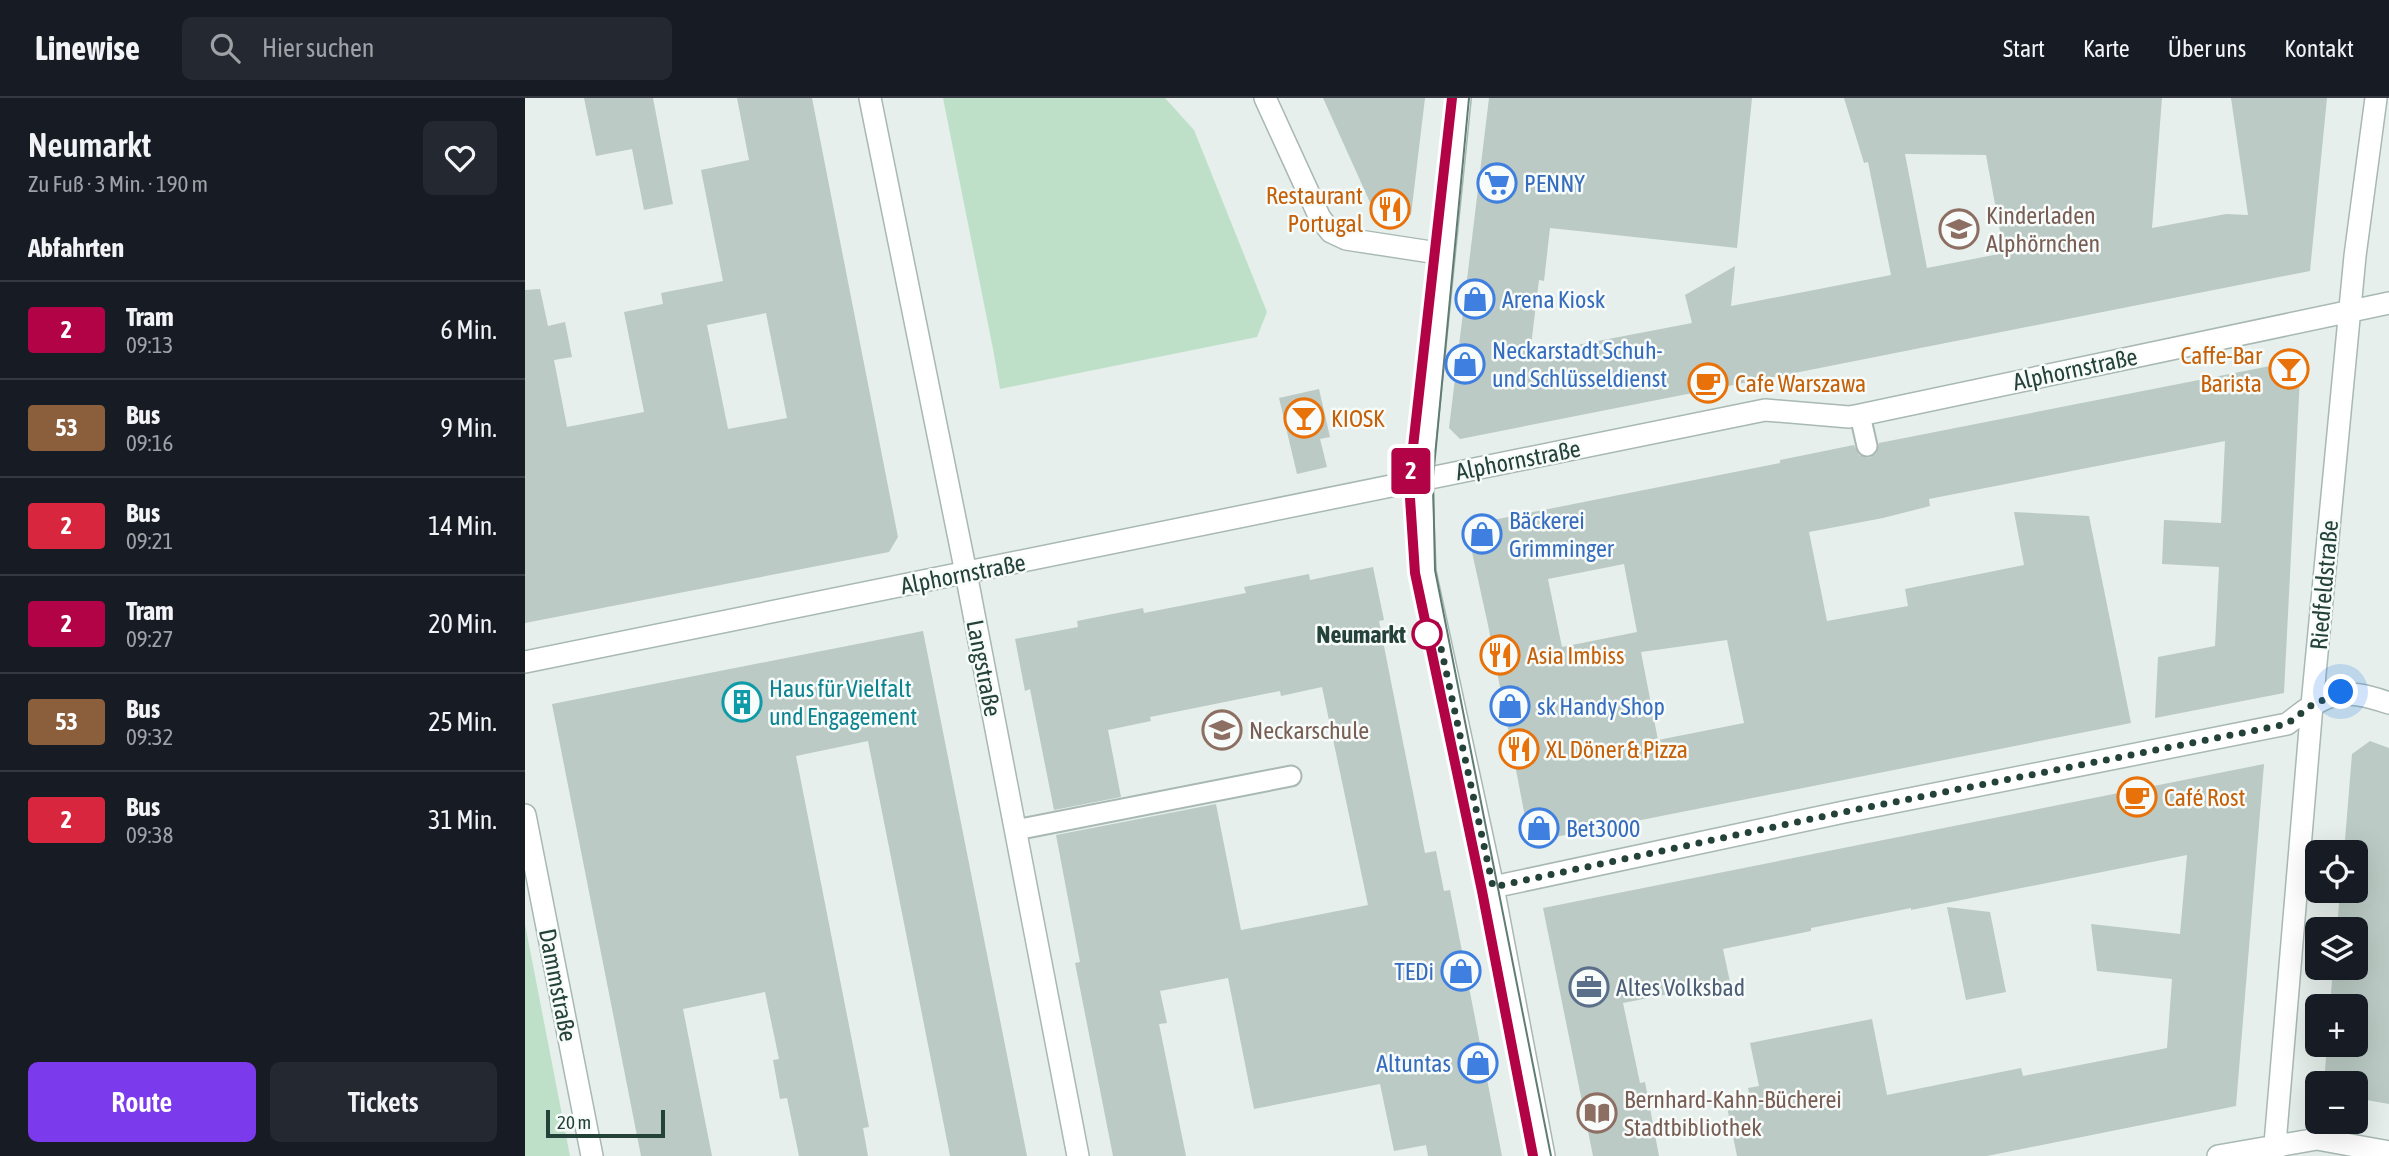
<!DOCTYPE html>
<html lang="de">
<meta charset="utf-8">
<style>
:root{--surface:#171b24;--page:#242831;--text:#f1f3f6;--muted:#9ea1a6;--line:#363941;--accent:#7c3aed}
body{margin:0;font-family:"Asap Condensed",sans-serif;background:var(--page);color:var(--text);height:100vh;display:flex;flex-direction:column;font-size:26px;white-space:nowrap}
*{box-sizing:border-box;margin:0}
p{font-size:23px;color:var(--muted)}
.icon{flex:none;width:38px;height:38px;fill:none;stroke:currentColor;stroke-width:2;stroke-linecap:round;stroke-linejoin:round}
.map{position:relative;flex:1;overflow:hidden}
.drawer{display:flex;flex-direction:column;background:var(--surface);width:525px}
.drawer>*{flex:none}
.badge{padding:0 14px;border-radius:5px;font-size:24px;line-height:46px}
.buttons{position:absolute;left:1780px;top:742px;display:grid;gap:14px}
.buttons a{display:grid;place-items:center;width:63px;height:63px;border-radius:10px;background:var(--surface);box-shadow:0 7px 28px #0002;font-size:35px}
.scale{position:absolute;left:21px;bottom:18px;width:119px;box-sizing:border-box;padding-left:7px;border:4px solid #24423a;border-top:0;font-size:19px;line-height:24px;white-space:nowrap;color:#24423a;-webkit-text-stroke:5px #f7fbf9;paint-order:stroke}
.you{position:absolute;width:35px;height:35px;margin:-18px;border:5px solid #fff;border-radius:50%;background:#1a73e8;box-shadow:0 0 0 10px #1a73e833}
.map>.badge{position:absolute;translate:-50% -50%;box-shadow:0 0 0 4px #fff}
h2{padding:0 28px;font-size:26px;line-height:63px}
.round{display:grid;place-items:center;flex:none;width:74px;height:74px;border-radius:10px;background:var(--page)}
.overview{display:flex;align-items:center;justify-content:space-between;height:119px;padding:0 28px}
h1{font-size:33px;font-weight:600;line-height:52px}
.action{display:flex;gap:14px;margin-top:auto;padding:14px 28px}
.action a{flex:1;height:80px;border-radius:10px;background:var(--accent);color:#fff;font-size:28px;font-weight:600;line-height:80px;text-align:center}
.action a+a{background:var(--page);color:var(--text)}
ul{padding:0;list-style:none}
li{display:flex;align-items:center;gap:21px;height:98px;padding:0 28px;border-top:2px solid var(--line)}
li div{flex:1}
li b{display:block;font-size:26px}
li em{font-style:normal}
li .badge{min-width:77px;font-weight:700;text-align:center}
header{display:flex;align-items:center;gap:42px;box-sizing:border-box;height:98px;padding:0 35px;background:var(--surface);border-bottom:2px solid var(--line)}
header strong{font-size:33px}
nav{display:flex;gap:38px;margin-inline-start:auto;font-size:24px}
.search{width:490px;height:63px;background:var(--page);display:flex;align-items:center;gap:18px;box-sizing:border-box;padding:0 24px;border-radius:10px;color:var(--muted);font-size:26px}
main{display:flex;flex:1;min-height:0}
.map>svg:first-child{display:block}
.green{fill:#bfe0c8}
.building{fill:#bbcac4;fill-rule:evenodd}
.lines{fill:none;stroke-linecap:round;stroke-linejoin:round}
.service-casing{stroke:#a8b8b2;stroke-width:23}
.minor-casing{stroke:#a8b8b2;stroke-width:24}
.tertiary-casing{stroke:#a8b8b2;stroke-width:24}
.service{stroke:#fff;stroke-width:19}
.minor{stroke:#fff;stroke-width:21}
.tertiary{stroke:#fff;stroke-width:21}
.tram{stroke:#5f7d75;stroke-width:2}
.line-casing{stroke:#fff;stroke-width:16}
.line{stroke:#b10346;stroke-width:10}
.walk{stroke:#24423a;stroke-width:7;stroke-dasharray:0 12.6}
.stop-dot{fill:#fff;stroke:#b10346;stroke-width:3.5}
.labels{text-anchor:middle;dominant-baseline:central;stroke-width:5;stroke-linejoin:round;paint-order:stroke}
.shop-label{font-size:24px;fill:#366cbe;stroke:#f7fbf9;text-anchor:start}
.food-label{font-size:24px;fill:#c56008;stroke:#f7fbf9;text-anchor:start}
.education-label{font-size:24px;fill:#785e54;stroke:#f7fbf9;text-anchor:start}
.street-label{font-size:24px;fill:#24423a;stroke:#f7fbf9}
.stop-label{font-size:24px;font-weight:bold;fill:#24423a;stroke:#f7fbf9;text-anchor:end}
.culture-label{font-size:24px;fill:#0d838f;stroke:#f7fbf9;text-anchor:start}
.service-label{font-size:24px;fill:#4e5e75;stroke:#f7fbf9;text-anchor:start}
</style>
<header>
<strong>Linewise</strong>
<div class="search"><svg class="icon" aria-label="search" viewBox="0 0 24 24"><circle cx="10" cy="10" r="6"/><path d="M15 15l6 6"/></svg>Hier suchen</div>
<nav><a>Start</a><a>Karte</a><a>Über uns</a><a>Kontakt</a></nav>
</header>
<main>
<section class="drawer">
<div class="overview"><div><h1>Neumarkt</h1><p>Zu Fuß · 3 Min. · 190 m</p></div><a class="round"><svg class="icon" aria-label="heart" viewBox="0 0 24 24"><path d="M12 20l-8-8c-3-5 5-10 8-4 3-6 11-1 8 4z"/></svg></a></div>
<h2>Abfahrten</h2>
<ul>
<li><span class="badge" style="background:#b10346;color:#fff">2</span><div><b>Tram</b><p>09:13</p></div><em>6 Min.</em></li>
<li><span class="badge" style="background:#8b5e3c;color:#fff">53</span><div><b>Bus</b><p>09:16</p></div><em>9 Min.</em></li>
<li><span class="badge" style="background:#d7263d;color:#fff">2</span><div><b>Bus</b><p>09:21</p></div><em>14 Min.</em></li>
<li><span class="badge" style="background:#b10346;color:#fff">2</span><div><b>Tram</b><p>09:27</p></div><em>20 Min.</em></li>
<li><span class="badge" style="background:#8b5e3c;color:#fff">53</span><div><b>Bus</b><p>09:32</p></div><em>25 Min.</em></li>
<li><span class="badge" style="background:#d7263d;color:#fff">2</span><div><b>Bus</b><p>09:38</p></div><em>31 Min.</em></li>
</ul>
<div class="action"><a>Route</a><a>Tickets</a></div>
</section>
<div class="map">
<svg width="1864" height="1058" viewBox="0 0 1864 1058">
<rect width="100%" height="100%" fill="#e6efeb"/>
<path class="green" d="M 418,0 L 640,0 L 669,32 L 742,214 L 732,239 L 475,291 L 468,251 Z
M 0,826 L 45,1058 L 0,1058 Z"/>
<path class="building" d="M 59,0 L 128,0 L 148,106 L 119,112 L 107,51 L 71,58 Z
M 212,0 L 287,0 L 373,439 L 364,454 L 0,525 L 0,192 L 15,191 L 23,228 L 40,224 L 47,259 L 29,262 L 42,329 L 119,314 L 99,214 L 138,206 L 136,195 L 198,183 L 176,72 L 224,62 ZM 241,215 L 262,320 L 203,331 L 182,227 Z
M 798,0 L 900,0 L 886,117 L 852,120 Z
M 964,0 L 1227,0 L 1212,150 L 1025,130 L 1019,183 L 1014,182 L 1005,256 L 1167,225 L 1160,197 L 1210,168 L 1206,208 L 1366,177 L 1343,64 L 1339,65 L 1319,0 L 1637,0 L 1627,130 L 1701,116 L 1723,117 L 1706,0 L 1802,0 L 1785,173 L 935,341 L 924,330 ZM 1380,56 L 1461,57 L 1479,155 L 1402,170 Z
M 1770,263 L 1775,279 L 1759,595 L 1630,620 L 1633,559 L 1690,548 L 1694,469 L 1637,466 L 1639,422 L 1696,425 L 1700,343 L 1404,401 L 1405,408 L 1358,420 L 1284,434 L 1302,523 L 1383,508 L 1380,491 L 1499,467 L 1489,414 L 1564,418 L 1606,625 L 1020,741 L 1002,729 L 963,527 L 945,445 L 958,424 L 1255,365 L 1255,362 L 1329,347 L 1334,357 L 1344,360 L 1351,356 L 1354,345 ZM 1099,466 L 1112,534 L 1037,549 L 1023,481 ZM 1202,542 L 1219,625 L 1133,642 L 1116,554 Z
M 794,291 L 805,339 L 795,341 L 802,369 L 772,376 L 754,300 Z
M 848,469 L 859,522 L 854,523 L 900,755 L 911,753 L 919,793 L 925,792 L 977,1058 L 903,1058 L 901,1047 L 869,1053 L 855,986 L 729,1011 L 703,880 L 635,893 L 642,925 L 634,926 L 661,1058 L 588,1058 L 550,865 L 555,864 L 531,737 L 691,706 L 716,832 L 843,807 L 797,589 L 756,598 L 755,593 L 625,619 L 626,623 L 583,632 L 596,699 L 529,712 L 505,591 L 500,593 L 490,541 L 553,529 L 552,523 L 618,510 L 619,515 L 721,495 L 719,489 L 784,476 L 785,482 Z
M 398,533 L 502,1058 L 425,1058 L 343,643 L 271,658 L 344,1029 L 338,1030 L 343,1058 L 274,1058 L 262,1000 L 255,1001 L 248,962 L 254,961 L 240,894 L 158,911 L 187,1058 L 116,1058 L 27,606 Z
M 1845,643 L 1864,650 L 1864,1006 L 1830,1000 L 1830,985 L 1799,985 L 1802,947 L 1830,947 L 1830,908 L 1805,908 L 1808,870 L 1830,870 L 1830,831 L 1812,831 L 1815,793 L 1830,793 L 1830,754 L 1819,754 L 1827,656 Z
M 1739,666 L 1711,1008 L 1462,1058 L 1212,1058 L 1202,1009 L 1226,1005 L 1223,990 L 1234,988 L 1225,945 L 1347,921 L 1362,997 L 1496,970 L 1498,978 L 1642,950 L 1647,881 L 1572,873 L 1566,826 L 1655,836 L 1662,757 L 1386,812 L 1386,810 L 1286,830 L 1286,833 L 1198,851 L 1205,884 L 1098,905 L 1115,985 L 1120,984 L 1134,1058 L 1068,1058 L 1018,810 Z
M 1422,809 L 1465,814 L 1481,894 L 1441,902 Z"/>
<g class="lines">
<g class="service-casing">
<path id="service" d="M 1335,317 L 1342,348
M 491,732 L 766,678"/>
</g>
<g class="minor-casing">
<path id="minor" d="M 345,0 L 441,475 L 553,1058
M 740,0 L 795,120 L 806,134 L 821,141 L 919,156
M 935,0 L 896,383 L 900,474 L 968,789 L 1019,1058
M 0,564 L 1240,312 L 1324,319 L 1335,317 L 1864,205
M 968,789 L 1319,714 L 1762,626 C 1802,595 1814,588 1864,605
M 1693,1058 L 1792,1041 L 1864,1054
M 1749,1058 L 1787,607 L 1830,158 L 1851,0"/>
</g>
<g class="tertiary-casing">
<path id="tertiary" d="M 0,717 L 67,1058"/>
</g>
<use href="#service" class="service"/>
<use href="#minor" class="minor"/>
<use href="#tertiary" class="tertiary"/>
<path class="tram" d="M 927,0 L 884,385 L 889,475 L 957,793 L 1008,1058
M 944,0 L 908,380 L 910,472 L 1026,1058"/>
</g>
<g class="lines">
<g class="line-casing">
<path id="line" d="M 927,0 L 884,385 L 890,475 L 957,793 L 1008,1058"/>
</g>
<use href="#line" class="line"/>
<path class="walk" d="M 902,536 L 911,527 L 968,789 L 1319,714 L 1762,626 L 1787,607 L 1816,594"/>
</g>
<defs>
<g id="supermarket-ring" transform="scale(2.0125)"><circle r="9.5" fill="#f7fbf9" stroke="#3f7fe0" stroke-width="1.5"/><path d="M-6-5.5h2.5l.6 2H6L4.5 2H-2.5L-4.4-4H-6ZM-1.5 3.2a1.3 1.3 0 1 0 .1 0ZM3 3.2a1.3 1.3 0 1 0 .1 0Z" fill="#3f7fe0"/></g>
<g id="restaurant-ring" transform="scale(2.0125)"><circle r="9.5" fill="#f7fbf9" stroke="#e8710a" stroke-width="1.5"/><path d="M-5-6h1v4h1v-4h1v4h1v-4h1v5L-1.5 .5V6h-2V.5L-5-1ZM5-6V6H3V1.5H1.5Q1.5-4 5-6Z" fill="#e8710a"/></g>
<g id="school-ring" transform="scale(2.0125)"><circle r="9.5" fill="#f7fbf9" stroke="#8d6e63" stroke-width="1.5"/><path d="M0-5L7-2L0 1L-7-2ZM-4 1L0 2.5L4 1V4Q0 6-4 4Z" fill="#8d6e63"/></g>
<g id="shop-ring" transform="scale(2.0125)"><circle r="9.5" fill="#f7fbf9" stroke="#3f7fe0" stroke-width="1.5"/><path d="M-5-2.5h2.3a2.7 3.5 0 0 1 5.4 0H5L5.5 6h-11ZM-1.5-2.5h3a1.5 2.3 0 0 0-3 0Z" fill="#3f7fe0"/></g>
<g id="bar-ring" transform="scale(2.0125)"><circle r="9.5" fill="#f7fbf9" stroke="#e8710a" stroke-width="1.5"/><path d="M-6-5H6L.8 .8V4.5H3.5V6h-7V4.5H-.8V.8Z" fill="#e8710a"/></g>
<g id="cafe-ring" transform="scale(2.0125)"><circle r="9.5" fill="#f7fbf9" stroke="#e8710a" stroke-width="1.5"/><path d="M-5.5-4.5H6V0H3Q3 3.5 0 3.5H-2.5Q-5.5 3.5-5.5 0ZM3-3.2v2h1.7v-2ZM-6 4.5H4V6H-6Z" fill="#e8710a"/></g>
<g id="building-ring" transform="scale(2.0125)"><circle r="9.5" fill="#f7fbf9" stroke="#0f9aa8" stroke-width="1.5"/><path d="M-4-6H4V6H1V3H-1V6H-4ZM-2.5-4.3h1.7v1.8h-1.7ZM.8-4.3h1.7v1.8H.8ZM-2.5-1h1.7V.8h-1.7ZM.8-1h1.7V.8H.8Z" fill="#0f9aa8"/></g>
<g id="office-ring" transform="scale(2.0125)"><circle r="9.5" fill="#f7fbf9" stroke="#5c6f8a" stroke-width="1.5"/><path d="M-6-3h4V-5.5h4V-3h4V5H-6ZM-1-4.5V-3h2v-1.5ZM-6 0V1H6V0Z" fill="#5c6f8a"/></g>
<g id="library-ring" transform="scale(2.0125)"><circle r="9.5" fill="#f7fbf9" stroke="#8d6e63" stroke-width="1.5"/><path d="M-6-4Q-3-5.5-.7-3.5V5Q-3 3-6 4ZM6-4Q3-5.5 .7-3.5V5Q3 3 6 4Z" fill="#8d6e63"/></g>
</defs>
<g fill-rule="evenodd">
<use href="#supermarket-ring" x="972" y="85"/>
<use href="#restaurant-ring" x="865" y="111"/>
<use href="#school-ring" x="1434" y="131"/>
<use href="#shop-ring" x="950" y="201"/>
<use href="#shop-ring" x="940" y="266"/>
<use href="#bar-ring" x="1764" y="271"/>
<use href="#cafe-ring" x="1183" y="285"/>
<use href="#bar-ring" x="779" y="320"/>
<use href="#shop-ring" x="957" y="436"/>
<use href="#restaurant-ring" x="975" y="557"/>
<use href="#building-ring" x="217" y="604"/>
<use href="#shop-ring" x="985" y="608"/>
<use href="#school-ring" x="697" y="632"/>
<use href="#restaurant-ring" x="994" y="651"/>
<use href="#cafe-ring" x="1612" y="699"/>
<use href="#shop-ring" x="1014" y="730"/>
<use href="#shop-ring" x="936" y="873"/>
<use href="#office-ring" x="1064" y="889"/>
<use href="#shop-ring" x="953" y="965"/>
<use href="#library-ring" x="1072" y="1015"/>
</g>
<circle class="stop-dot" cx="902" cy="536" r="14"/>
<g class="labels">
<g class="shop-label">
<text x="999" y="85">PENNY</text>
<text x="977" y="201">Arena Kiosk</text>
<text x="967" y="252">Neckarstadt Schuh-<tspan x="967" dy="28">und Schlüsseldienst</tspan></text>
<text x="984" y="422">Bäckerei<tspan x="984" dy="28">Grimminger</tspan></text>
<text x="1012" y="608">sk Handy Shop</text>
<text x="1041" y="730">Bet3000</text>
<text x="909" y="873" text-anchor="end">TEDi</text>
<text x="926" y="965" text-anchor="end">Altuntas</text>
</g>
<g class="food-label">
<text x="838" y="97" text-anchor="end">Restaurant<tspan x="838" dy="28">Portugal</tspan></text>
<text x="1737" y="257" text-anchor="end">Caffe-Bar<tspan x="1737" dy="28">Barista</tspan></text>
<text x="1210" y="285">Cafe Warszawa</text>
<text x="806" y="320">KIOSK</text>
<text x="1002" y="557">Asia Imbiss</text>
<text x="1021" y="651">XL Döner &amp; Pizza</text>
<text x="1639" y="699">Café Rost</text>
</g>
<g class="education-label">
<text x="1461" y="117">Kinderladen<tspan x="1461" dy="28">Alphörnchen</tspan></text>
<text x="724" y="632">Neckarschule</text>
<text x="1099" y="1001">Bernhard-Kahn-Bücherei<tspan x="1099" dy="28">Stadtbibliothek</tspan></text>
</g>
<g class="street-label">
<text transform="translate(1550 271) rotate(-12)">Alphornstraße</text>
<text transform="translate(993 362) rotate(-11)">Alphornstraße</text>
<text transform="translate(438 476) rotate(-11)">Alphornstraße</text>
<text transform="translate(1799 487) rotate(-85)">Riedfeldstraße</text>
<text transform="translate(459 570) rotate(79)">Langstraße</text>
<text transform="translate(33 887) rotate(79)">Dammstraße</text>
</g>
<g class="stop-label">
<text x="881" y="536">Neumarkt</text>
</g>
<g class="culture-label">
<text x="244" y="590">Haus für Vielfalt<tspan x="244" dy="28">und Engagement</tspan></text>
</g>
<g class="service-label">
<text x="1091" y="889">Altes Volksbad</text>
</g>
</g>
</svg>
<div class="buttons">
<a><svg class="icon" aria-label="locate" viewBox="0 0 24 24"><circle cx="12" cy="12" r="6"/><path d="M12 2v4M12 18v4M2 12h4M18 12h4"/></svg></a>
<a><svg class="icon" aria-label="layers" viewBox="0 0 24 24"><path d="M12 4l9 5-9 5-9-5zM3 14l9 5 9-5"/></svg></a>
<a>+</a>
<a>−</a>
</div>
<div class="scale">20 m</div>
<div class="you" style="left:1816px;top:594px"></div>
<b class="badge" style="left:886px;top:373px;background:#b10346;color:#fff">2</b>
</div>
</main>
